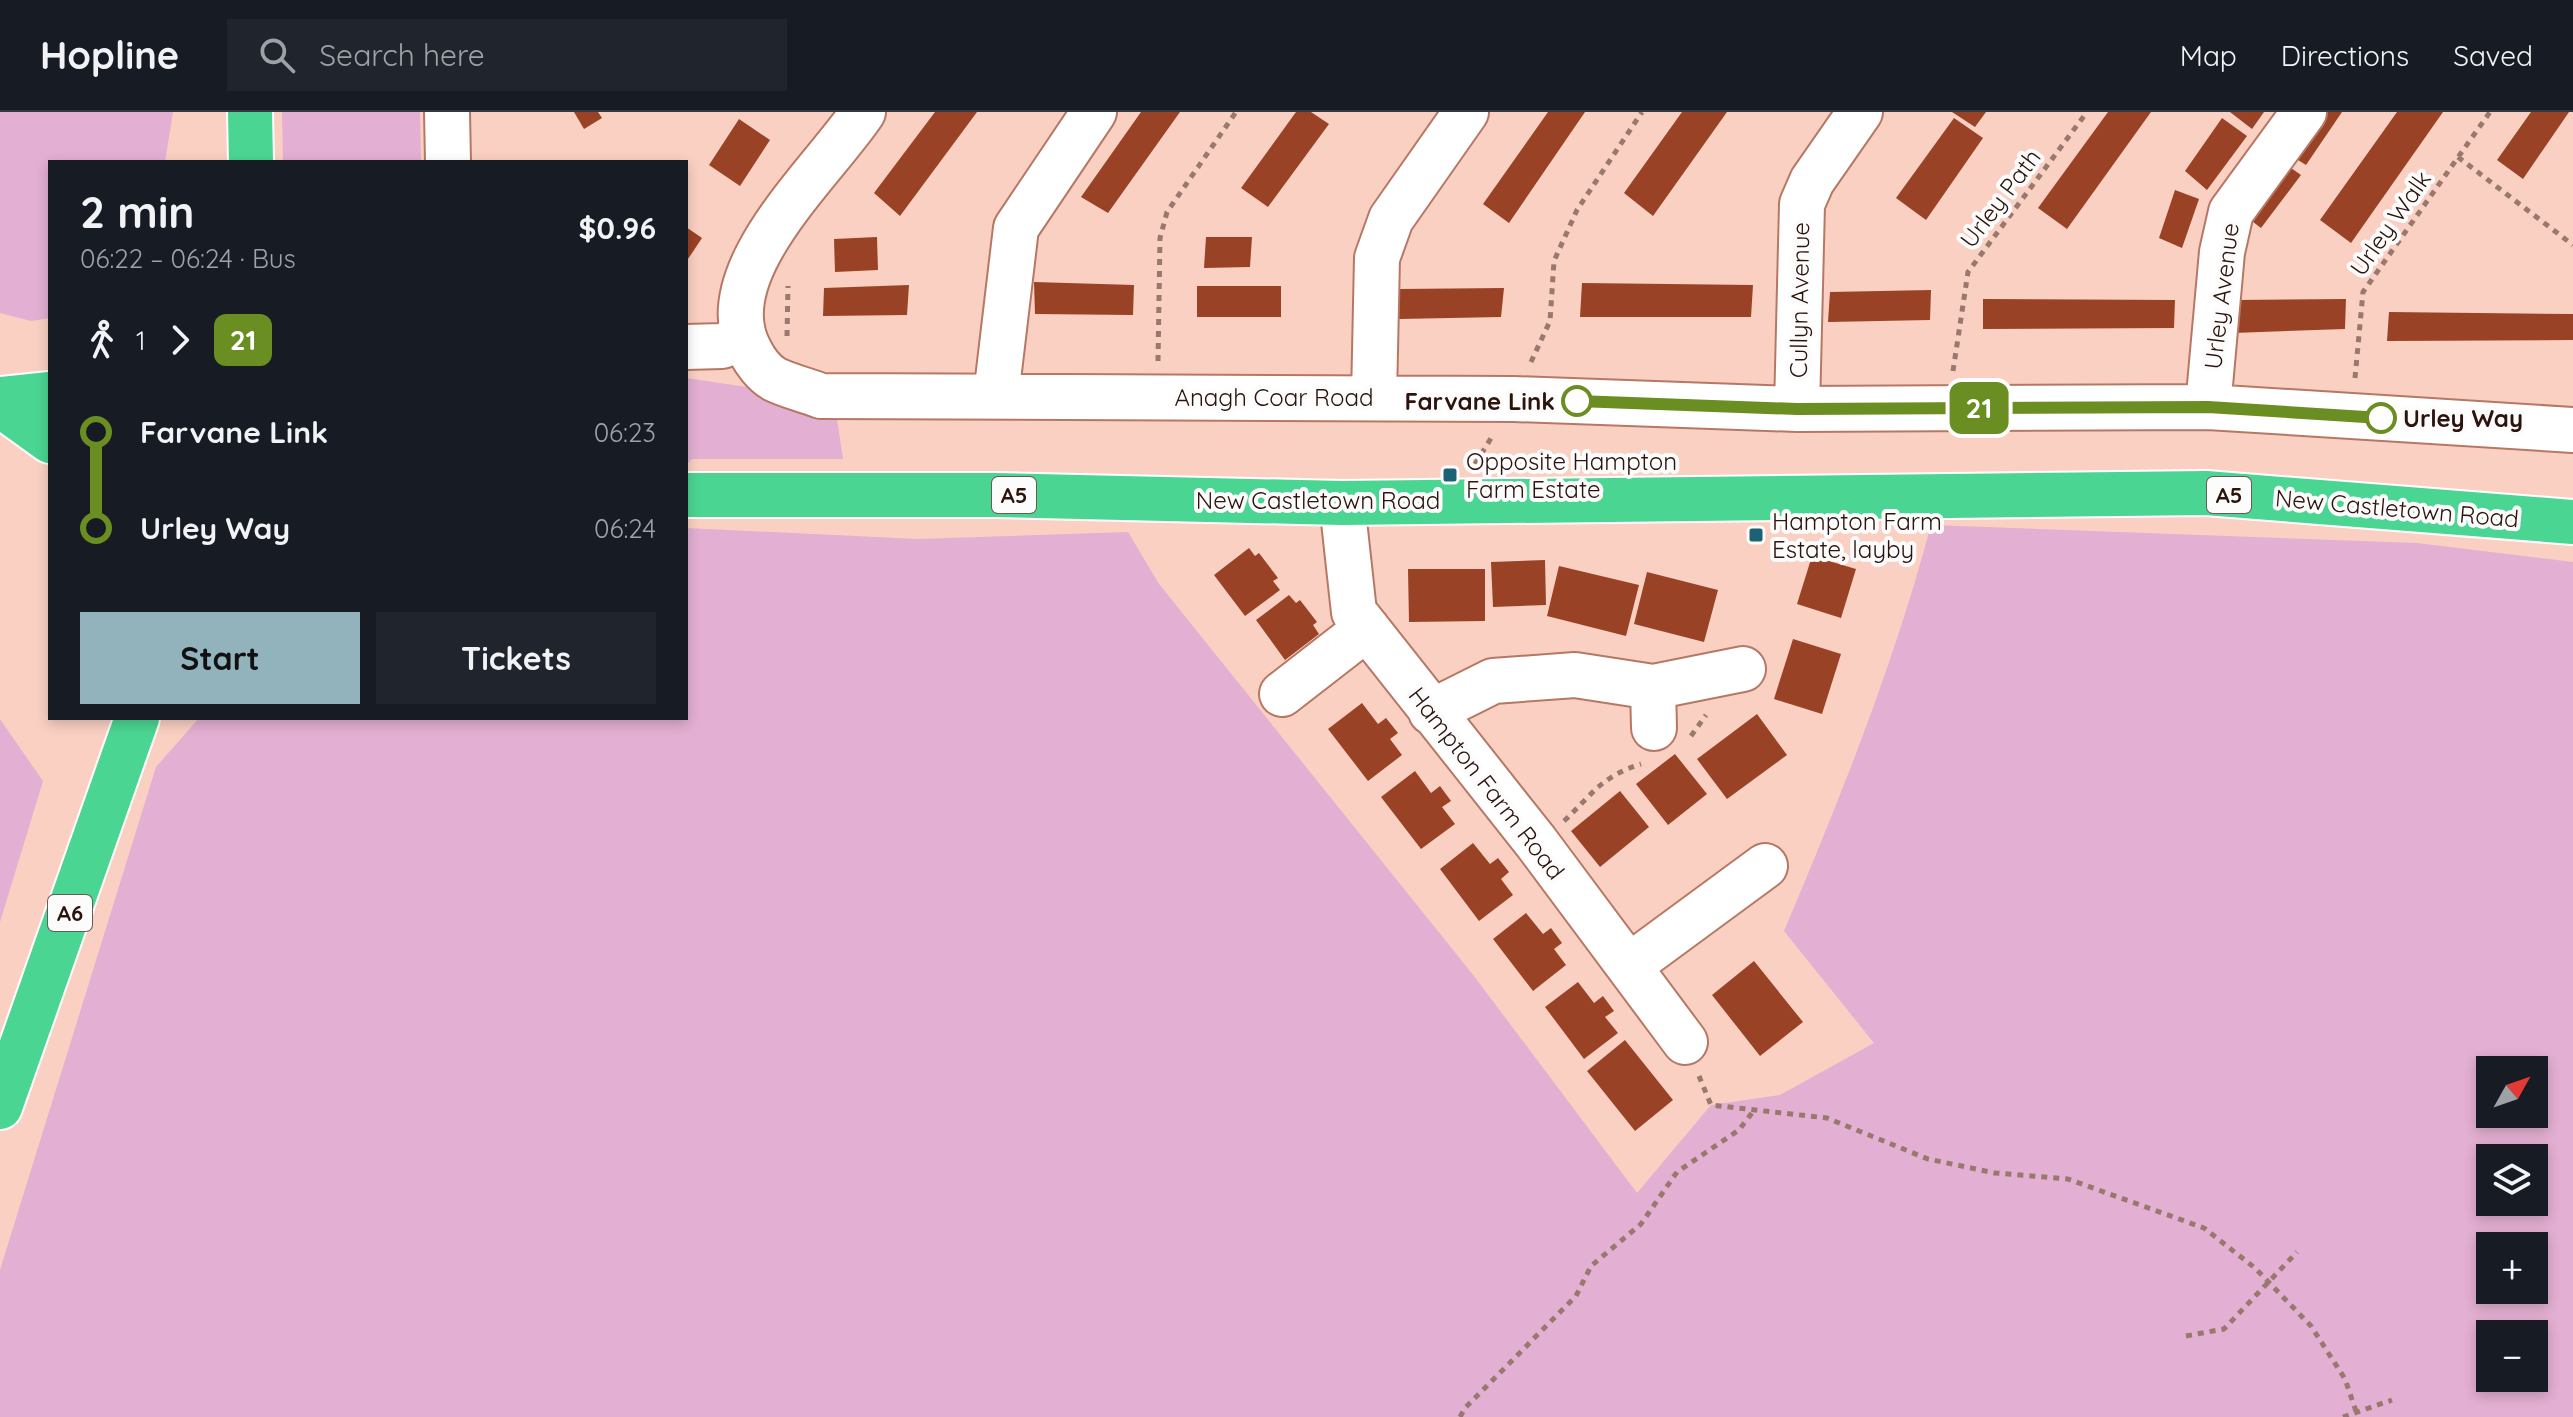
<!DOCTYPE html>
<meta charset="utf-8">
<style>
:root{--surface:#171b24;--page:#20242c;--text:#f1f3f6;--muted:#9ea1a6;--line:#363941;--accent:#92b2bc}
body{margin:0;font-family:Quicksand,sans-serif;background:var(--page);color:var(--text);height:100vh;display:flex;flex-direction:column;font-size:30px;white-space:nowrap}
*{box-sizing:border-box;margin:0}
p{font-size:26px;color:var(--muted)}
.icon{flex:none;width:44px;height:44px;fill:none;stroke:currentColor;stroke-width:2;stroke-linecap:round;stroke-linejoin:round}
.map{position:relative;flex:1;overflow:hidden}
.drawer{position:absolute;left:48px;top:48px;width:640px;height:560px;display:flex;flex-direction:column;background:var(--surface);border-radius:0px;box-shadow:0 4px 12px #0003}
.drawer>*{flex:none}
.badge{padding:0 16px;border-radius:12px;font-size:28px;line-height:52px}
.needle{width:52px;rotate:50deg}
.controls{position:absolute;left:2476px;top:944px;display:grid;gap:16px}
.controls a{display:grid;place-items:center;width:72px;height:72px;border-radius:0px;background:var(--surface);box-shadow:0 4px 12px #0003;font-size:40px}
.map>.badge{position:absolute;translate:-50% -50%;box-shadow:0 0 0 4px #fff}
.legs{display:flex;align-items:center;gap:12px;height:88px;padding:0 32px;font-size:26px}
.legs p{margin-inline-start:auto}
.summary{display:flex;align-items:center;justify-content:space-between;height:136px;padding:0 32px}
h1{font-size:44px;font-weight:700;line-height:60px}
.primary-button{display:flex;gap:16px;margin-top:auto;padding:16px 32px}
.primary-button a{flex:1;height:92px;border-radius:0px;background:var(--accent);color:#111;font-size:32px;font-weight:700;line-height:92px;text-align:center}
.primary-button a+a{background:var(--page);color:var(--text)}
ul{padding:0 32px;list-style:none}
li{display:flex;align-items:center;gap:28px;height:96px;font-size:30px}
li i{display:grid;place-items:center;width:12px;height:100%;margin:0 10px;background:currentColor}
li i::after{content:'';width:20px;height:20px;margin:-10px;border:6px solid;border-radius:50%;background:var(--surface)}
li p{margin-inline-start:auto}
li:first-child i{background:linear-gradient(#0000 50%,currentColor 0)}
li:last-child i{background:linear-gradient(currentColor 50%,#0000 0)}
header{display:flex;align-items:center;gap:48px;box-sizing:border-box;height:112px;padding:0 40px;background:var(--surface);border-bottom:2px solid var(--line)}
header strong{font-size:38px}
nav{display:flex;gap:44px;margin-inline-start:auto;font-size:28px}
.search{width:560px;height:72px;background:var(--page);display:flex;align-items:center;gap:20px;box-sizing:border-box;padding:0 28px;border-radius:0px;color:var(--muted);font-size:30px}
.map>svg:first-child{display:block}
.green{fill:#e3afd2;fill-rule:evenodd}
.building{fill:#9a4225}
.lines{fill:none;stroke-linecap:round;stroke-linejoin:round}
.minor-casing{stroke:#b67865;stroke-width:48}
.highway-casing{stroke:#fff;stroke-width:48}
.path{stroke:#99786e;stroke-width:5;stroke-dasharray:6 6;stroke-linecap:butt}
.minor{stroke:#fff;stroke-width:44}
.highway{stroke:#4bd592;stroke-width:44}
.line-1-casing{stroke:#fff;stroke-width:18}
.line-1{stroke:#6b8e23;stroke-width:12}
.stop-1-dot{fill:#fff;stroke:#6b8e23;stroke-width:4}
.poi-dot{fill:#1d6274;stroke:#fcfcfc;stroke-width:3}
.labels{text-anchor:middle;dominant-baseline:central;stroke-width:8;stroke-linejoin:round;paint-order:stroke}
.shield{fill:#fcfcfc;stroke:#6a5a55;stroke-width:2}
.shield-label{font-size:22px;font-weight:bold;fill:#2c140d}
.street-label{font-size:24px;fill:#2c140d;stroke:#fcfcfc}
.stop-label{font-size:24px;font-weight:bold;fill:#2c140d;stroke:#fcfcfc;text-anchor:end}
.poi-label{font-size:24px;fill:#2c140d;stroke:#fcfcfc;text-anchor:start}
</style>
<header>
<strong>Hopline</strong>
<div class="search"><svg class="icon" aria-label="search" viewBox="0 0 24 24"><circle cx="10" cy="10" r="6"/><path d="M15 15l6 6"/></svg>Search here</div>
<nav><a>Map</a><a>Directions</a><a>Saved</a></nav>
</header>
<div class="map">
<svg width="2573" height="1305" viewBox="0 0 2573 1305">
<rect width="100%" height="100%" fill="#fad0c3"/>
<path class="green" d="M 0,0 L 173,0 L 165,50 L 50,50 L 50,206 L 31,209 L 0,201 Z
M 282,0 L 420,0 L 421,50 L 283,50 Z
M 686,266 L 747,275 L 752,268 L 836,300 L 843,347 L 692,347 L 686,353 Z
M 1931,413 L 2417,431 L 2573,450 L 2573,1305 L 0,1305 L 0,1158 L 156,655 L 199,606 L 686,606 L 686,416 L 918,427 L 1128,420 L 1159,472 L 1474,864 L 1637,1081 L 1711,993 L 1780,983 L 1874,931 L 1784,819 C 1840,687 1894,552 1931,413 ZM 2490,958 L 2534,958 L 2534,1002 L 2490,1002 ZM 2490,1046 L 2534,1046 L 2534,1090 L 2490,1090 ZM 2490,1134 L 2534,1134 L 2534,1178 L 2490,1178 ZM 2490,1222 L 2534,1222 L 2534,1266 L 2490,1266 Z
M 0,607 L 43,669 L 0,810 Z"/>
<path class="building" d="M 574,0 L 598,0 L 602,6 L 584,17 Z
M 935,0 L 977,0 L 900,104 L 874,81 Z
M 1141,0 L 1180,0 L 1108,101 L 1081,85 Z
M 1296,0 L 1311,0 L 1329,12 L 1268,95 L 1241,76 Z
M 1548,0 L 1585,0 L 1509,111 L 1483,92 Z
M 1682,0 L 1727,0 L 1653,104 L 1624,81 Z
M 1952,0 L 1986,0 L 1975,15 Z
M 2108,0 L 2151,0 L 2067,117 L 2038,96 Z
M 2230,0 L 2264,0 L 2252,17 Z
M 2312,0 L 2342,0 L 2306,53 L 2285,40 Z
M 2397,0 L 2443,0 L 2351,131 L 2320,108 Z
M 2531,0 L 2569,0 L 2523,67 L 2497,48 Z
M 1954,6 L 1983,26 L 1926,108 L 1896,86 Z
M 2222,6 L 2247,24 L 2207,78 L 2185,59 Z
M 739,7 L 770,28 L 740,74 L 709,53 Z
M 2278,47 L 2301,63 L 2261,116 L 2240,100 Z
M 2175,78 L 2199,87 L 2182,136 L 2159,126 Z
M 686,115 L 702,126 L 686,150 Z
M 877,125 L 878,158 L 835,160 L 834,127 Z
M 1206,125 L 1252,125 L 1250,155 L 1204,156 Z
M 1034,170 L 1134,173 L 1133,203 L 1035,202 Z
M 1582,171 L 1753,173 L 1751,205 L 1580,205 Z
M 909,173 L 907,203 L 823,204 L 824,176 Z
M 1197,174 L 1281,174 L 1281,205 L 1197,205 Z
M 1504,176 L 1501,205 L 1399,207 L 1399,177 Z
M 1931,178 L 1930,208 L 1828,210 L 1830,180 Z
M 1983,187 L 2175,188 L 2174,216 L 1983,217 Z
M 2346,187 L 2345,217 L 2233,221 L 2235,188 Z
M 2389,200 L 2573,202 L 2573,228 L 2387,229 Z
M 1249,436 L 1255,444 L 1259,441 L 1278,466 L 1273,469 L 1280,478 L 1245,504 L 1214,463 Z
M 1812,444 L 1856,457 L 1841,506 L 1797,492 Z
M 1545,448 L 1546,493 L 1493,495 L 1491,450 Z
M 1559,454 L 1639,473 L 1626,524 L 1547,504 Z
M 1408,457 L 1485,457 L 1485,509 L 1409,510 Z
M 1647,460 L 1718,478 L 1704,530 L 1634,512 Z
M 1289,483 L 1296,491 L 1300,488 L 1317,510 L 1313,513 L 1319,522 L 1285,548 L 1256,508 Z
M 1793,527 L 1841,542 L 1822,602 L 1774,587 Z
M 1362,591 L 1378,612 L 1386,606 L 1398,621 L 1390,627 L 1402,643 L 1368,669 L 1328,617 Z
M 1757,602 L 1787,643 L 1727,687 L 1697,647 Z
M 1675,642 L 1707,682 L 1668,713 L 1636,672 Z
M 1415,659 L 1431,681 L 1440,674 L 1451,689 L 1442,695 L 1455,712 L 1421,737 L 1381,685 Z
M 1620,679 L 1649,715 L 1600,755 L 1571,719 Z
M 1473,731 L 1490,752 L 1498,746 L 1509,760 L 1501,767 L 1513,783 L 1479,809 L 1440,757 Z
M 1526,801 L 1543,822 L 1551,816 L 1562,831 L 1554,837 L 1566,853 L 1533,879 L 1493,827 Z
M 1754,849 L 1803,910 L 1760,944 L 1712,883 Z
M 1578,870 L 1594,891 L 1603,884 L 1614,899 L 1605,905 L 1618,921 L 1584,947 L 1545,895 Z
M 1625,928 L 1673,988 L 1635,1019 L 1587,959 Z"/>
<g class="lines">
<g class="minor-casing">
<path id="minor" d="M 447,0 L 448,50
M 863,0 C 824,59 707,162 750,239 C 755,249 764,261 774,267 C 788,274 806,278 821,284 L 1514,287 L 1797,297 L 2208,295 L 2573,318
M 686,235 L 722,234 L 743,226
M 996,284 L 1016,116 L 1094,0
M 1374,286 L 1377,146 L 1391,107 L 1466,0
M 2208,295 L 2222,140 L 2231,100 L 2304,0
M 1797,297 L 1802,92 L 1812,69 L 1860,0
M 1342,391 L 1354,500 L 1536,730 L 1685,930
M 1653,575 L 1654,616
M 1282,582 L 1367,516
M 1431,600 L 1493,569 L 1575,563 L 1653,575 L 1743,557
M 1629,854 L 1765,754"/>
</g>
<g class="highway-casing">
<path id="highway" d="M 250,0 L 251,50
M 0,287 L 50,282
M 0,293 L 50,329
M 686,383 L 995,383 L 1342,391 L 2206,381 L 2573,410
M 0,995 L 137,606"/>
</g>
<path class="path" d="M 2458,45 L 2573,133
M 787,224 L 788,174
M 1158,249 L 1160,126 L 1167,100 L 1236,0
M 1531,250 L 1550,209 L 1554,149 L 1577,98 L 1642,0
M 1953,259 L 1968,160 L 2087,0
M 2355,266 L 2363,180 L 2490,0
M 1475,352 L 1493,323
M 1691,624 L 1706,603
M 1564,709 C 1592,683 1600,665 1641,652
M 1699,964 L 1711,993 L 1827,1006 L 1928,1047 L 1995,1061 L 2068,1067 L 2204,1116 L 2255,1156 L 2311,1214 L 2345,1267 L 2358,1305
M 2186,1224 L 2224,1217 L 2297,1140
M 1460,1305 L 1465,1296 L 1576,1184 L 1591,1154 L 1641,1112 L 1677,1060 L 1739,1018 L 1755,997
M 2343,1305 L 2392,1288"/>
<use href="#minor" class="minor"/>
<use href="#highway" class="highway"/>
</g>
<g class="lines">
<g class="line-1-casing">
<path id="line-1" d="M 1577,289 L 1797,297 L 2208,295 L 2381,306"/>
</g>
<use href="#line-1" class="line-1"/>
</g>
<g class="stop-1-dot">
<circle cx="1577" cy="289" r="14"/>
<circle cx="2381" cy="306" r="14"/>
</g>
<g class="poi-dot">
<rect x="1442" y="355" width="16" height="16" rx="4"/>
<rect x="1748" y="415" width="16" height="16" rx="4"/>
</g>
<g class="labels">
<g class="shield">
<rect x="992" y="365" width="44" height="36" rx="6"/>
<rect x="2207" y="365" width="44" height="36" rx="6"/>
<rect x="48" y="783" width="44" height="36" rx="6"/>
</g>
<g class="shield-label">
<text x="1014" y="383">A5</text>
<text x="2229" y="383">A5</text>
<text x="70" y="801">A6</text>
</g>
<g class="street-label">
<text transform="translate(2000 86) rotate(-53)">Urley Path</text>
<text transform="translate(2390 111) rotate(-55)">Urley Walk</text>
<text transform="translate(2221 184) rotate(-83)">Urley Avenue</text>
<text transform="translate(1799 188) rotate(-89)">Cullyn Avenue</text>
<text x="1274" y="285">Anagh Coar Road</text>
<text x="1318" y="388">New Castletown Road</text>
<text transform="translate(2397 396) rotate(5)">New Castletown Road</text>
<text transform="translate(1487 671) rotate(52)">Hampton Farm Road</text>
</g>
<g class="stop-label">
<text x="1555" y="289">Farvane Link</text>
<text x="2403" y="306" text-anchor="start">Urley Way</text>
</g>
<g class="poi-label">
<text x="1466" y="349">Opposite Hampton<tspan x="1466" dy="28">Farm Estate</tspan></text>
<text x="1772" y="409">Hampton Farm<tspan x="1772" dy="28">Estate, layby</tspan></text>
</g>
</g>
</svg>
<div class="controls">
<a><svg class="needle" viewBox="-14 -14 28 28"><path d="M0-13l5 13h-10z" fill="#e53935"/><path d="M0 13l5-13h-10z" fill="#9ea1a6"/></svg></a>
<a><svg class="icon" aria-label="layers" viewBox="0 0 24 24"><path d="M12 4l9 5-9 5-9-5zM3 14l9 5 9-5"/></svg></a>
<a>+</a>
<a>−</a>
</div>
<b class="badge" style="left:1979px;top:296px;background:#6b8e23;color:#fff">21</b>
<section class="drawer">
<div class="summary"><div><h1>2 min</h1><p>06:22 – 06:24 · Bus</p></div><b>$0.96</b></div>
<div class="legs"><svg class="icon" aria-label="walk" viewBox="0 0 24 24"><circle cx="13" cy="4" r="2"/><path d="M13 8l-2 6 4 7M11 14l-3 7M7 12l3-4h3l4 4"/></svg>1<svg class="icon" aria-label="forward" viewBox="0 0 24 24"><path d="M9 5l7 7-7 7"/></svg><b class="badge" style="background:#6b8e23;color:#fff">21</b></div>
<ul>
<li><i style="color:#6b8e23"></i><b>Farvane Link</b><p>06:23</p></li>
<li><i style="color:#6b8e23"></i><b>Urley Way</b><p>06:24</p></li>
</ul>
<div class="primary-button"><a>Start</a><a>Tickets</a></div>
</section>
</div>
